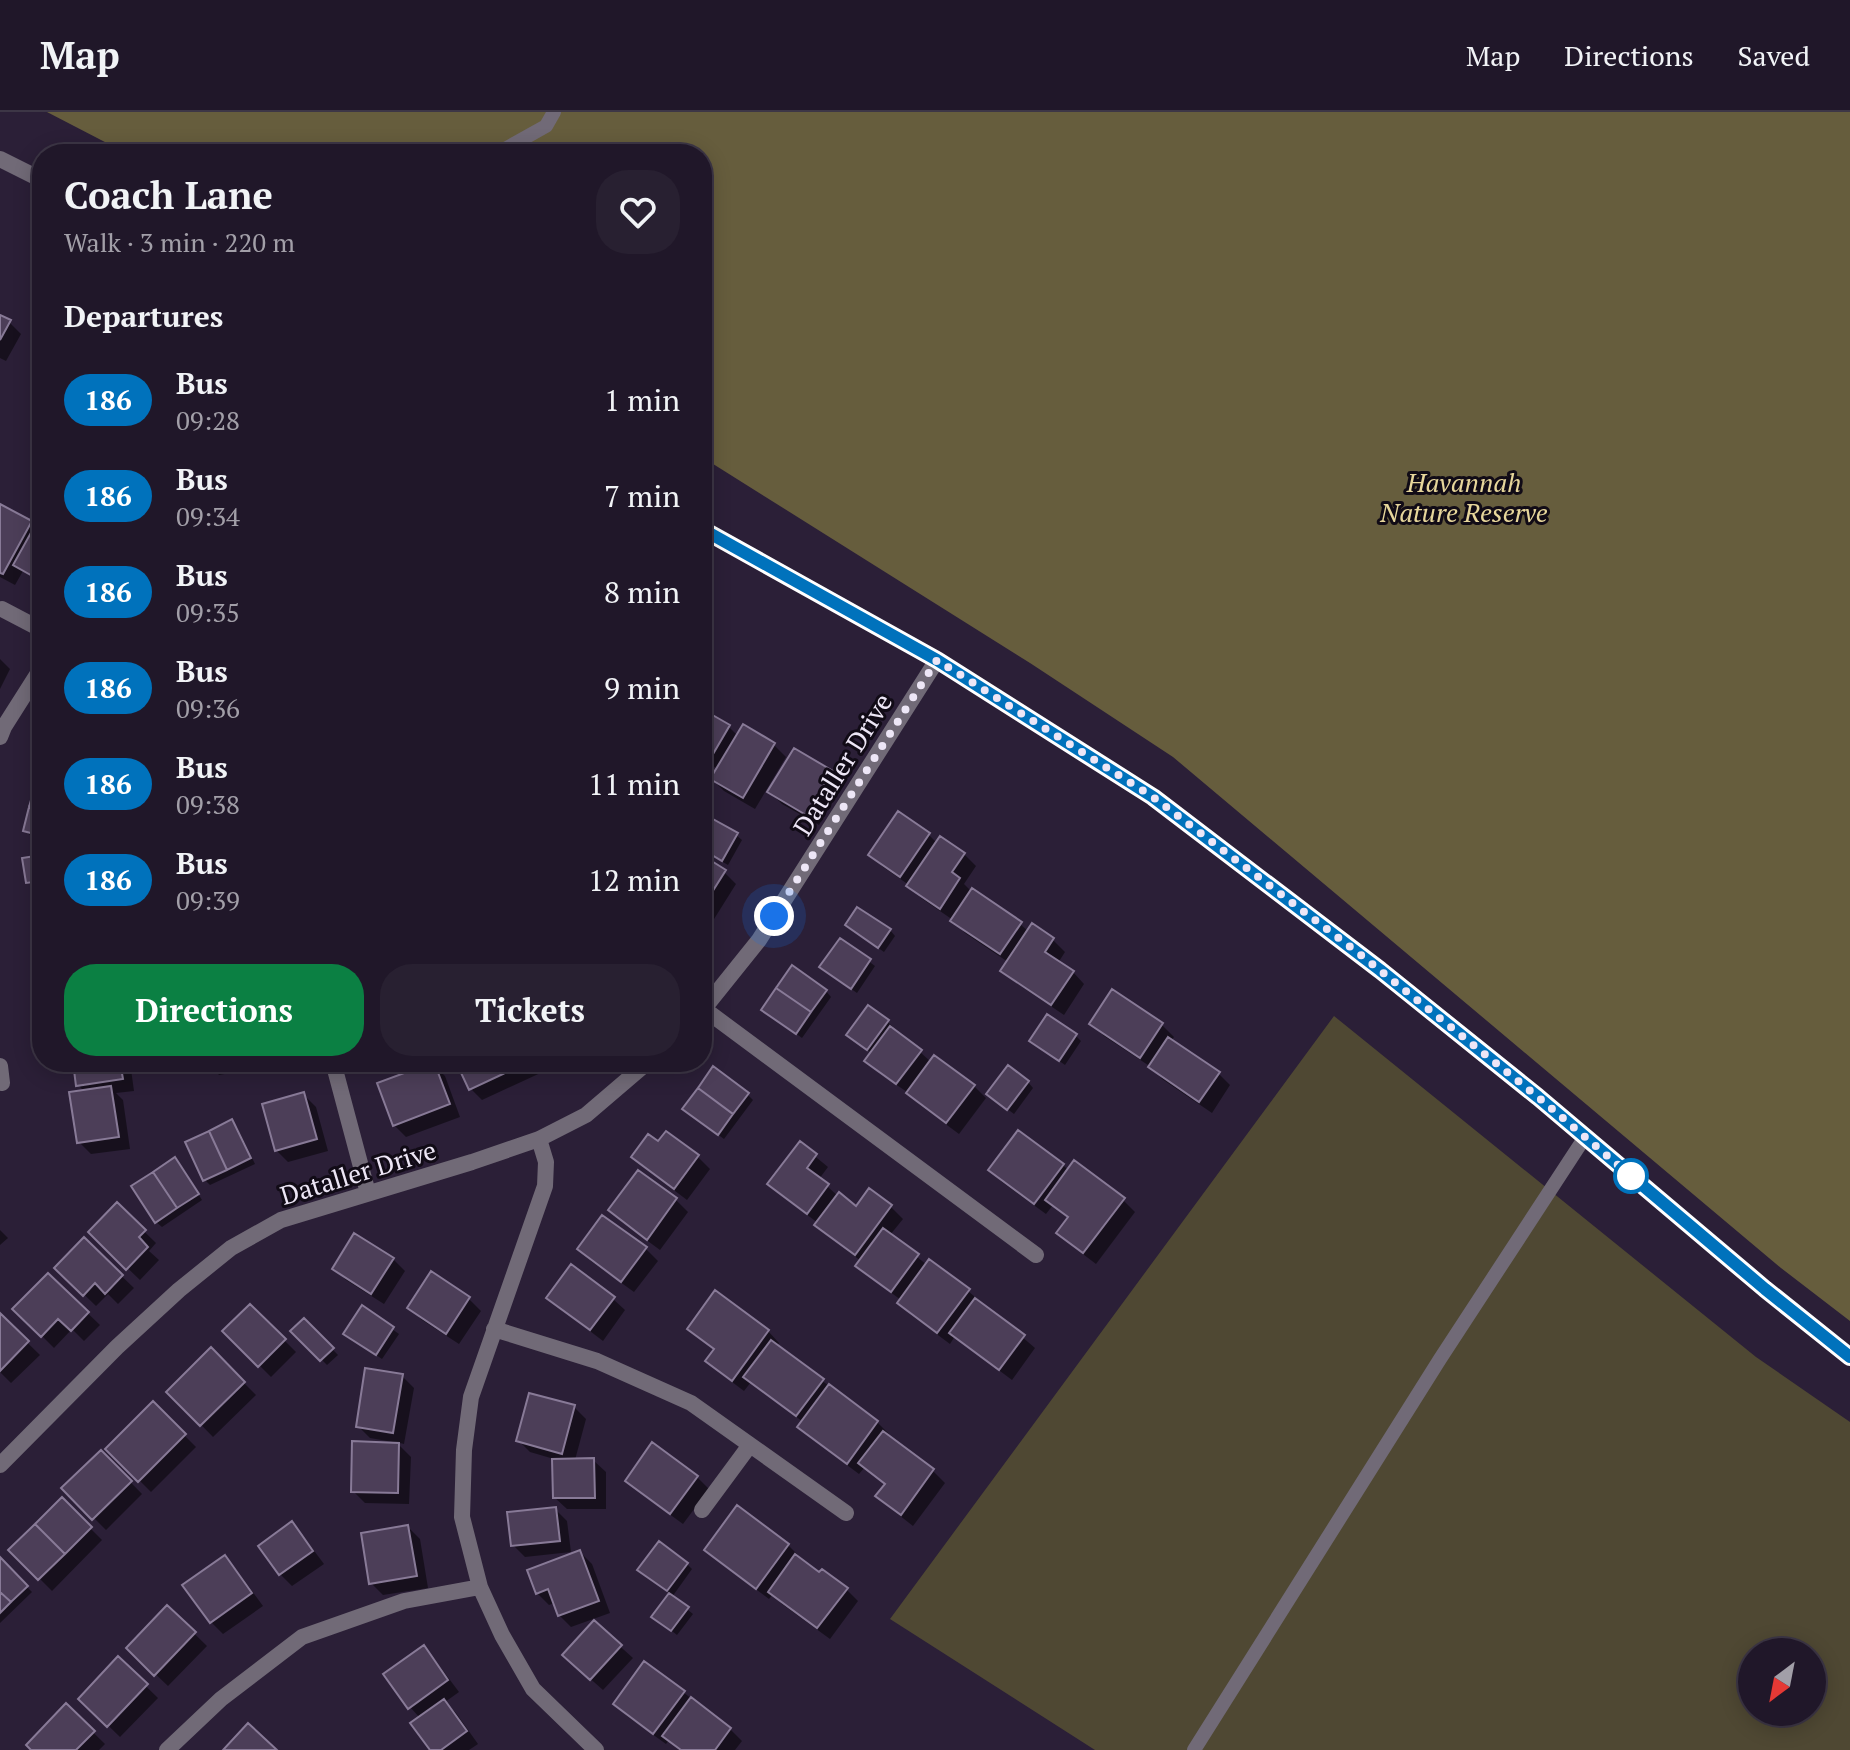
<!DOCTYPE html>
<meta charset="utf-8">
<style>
:root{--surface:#201729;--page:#282031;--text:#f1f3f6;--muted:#a29fa8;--line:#3d3646;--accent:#0b8043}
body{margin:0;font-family:"PT Serif",serif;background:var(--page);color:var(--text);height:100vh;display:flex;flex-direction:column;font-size:30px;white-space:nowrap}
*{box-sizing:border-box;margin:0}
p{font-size:26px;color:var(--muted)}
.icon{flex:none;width:44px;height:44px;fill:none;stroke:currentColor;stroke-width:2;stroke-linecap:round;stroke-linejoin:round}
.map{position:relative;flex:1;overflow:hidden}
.drawer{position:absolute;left:32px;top:32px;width:680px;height:928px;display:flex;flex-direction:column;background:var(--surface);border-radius:32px;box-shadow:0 4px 20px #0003,0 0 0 2px var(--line)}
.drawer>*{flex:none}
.badge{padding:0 16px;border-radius:26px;font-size:28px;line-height:52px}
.needle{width:52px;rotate:212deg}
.buttons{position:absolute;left:1738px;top:1526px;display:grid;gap:16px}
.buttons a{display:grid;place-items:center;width:88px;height:88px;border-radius:50%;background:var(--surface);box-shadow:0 4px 20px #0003,0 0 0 2px var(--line);font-size:40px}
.you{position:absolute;width:40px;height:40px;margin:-20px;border:6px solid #fff;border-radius:50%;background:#1a73e8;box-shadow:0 0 0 12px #1a73e833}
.map>.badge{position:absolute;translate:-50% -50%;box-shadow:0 0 0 4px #fff}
h2{padding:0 32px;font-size:30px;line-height:72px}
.round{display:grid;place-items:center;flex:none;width:84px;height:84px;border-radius:32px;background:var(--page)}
.overview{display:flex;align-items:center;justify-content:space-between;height:136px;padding:0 32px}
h1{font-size:38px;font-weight:600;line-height:60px}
.primary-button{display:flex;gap:16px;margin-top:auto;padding:16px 32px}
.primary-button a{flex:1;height:92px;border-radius:32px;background:var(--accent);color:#fff;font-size:32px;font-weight:600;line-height:92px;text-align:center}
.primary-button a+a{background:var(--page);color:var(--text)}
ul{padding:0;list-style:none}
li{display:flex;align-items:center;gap:24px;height:96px;padding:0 32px}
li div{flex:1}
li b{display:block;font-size:30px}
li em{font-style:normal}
li .badge{min-width:88px;font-weight:700;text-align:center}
header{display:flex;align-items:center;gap:48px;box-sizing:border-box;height:112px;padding:0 40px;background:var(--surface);border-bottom:2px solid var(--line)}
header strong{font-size:38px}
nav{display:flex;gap:44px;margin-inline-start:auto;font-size:28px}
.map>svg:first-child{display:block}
.green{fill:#4f4833;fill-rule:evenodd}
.forest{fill:#665d3d}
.shadow{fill:#0007}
.building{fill:#4c3e58;stroke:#887a97;stroke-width:2}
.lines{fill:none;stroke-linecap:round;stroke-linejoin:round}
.service{stroke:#716a77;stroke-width:14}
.minor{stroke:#716a77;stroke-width:16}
.tertiary{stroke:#716a77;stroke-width:16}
.line-casing{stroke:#fff;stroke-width:18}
.line{stroke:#0072bc;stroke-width:12}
.walk{stroke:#ede6f6;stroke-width:8;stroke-dasharray:0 14.4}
.stop-dot{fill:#fff;stroke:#0072bc;stroke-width:4}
.labels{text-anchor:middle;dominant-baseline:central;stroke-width:6;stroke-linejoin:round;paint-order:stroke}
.park-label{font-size:26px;font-style:italic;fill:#e7d69b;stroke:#110b16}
.street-label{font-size:26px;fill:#ede6f6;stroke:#110b16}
</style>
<header>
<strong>Map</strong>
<nav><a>Map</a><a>Directions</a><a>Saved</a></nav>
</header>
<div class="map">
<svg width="1850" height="1638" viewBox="0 0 1850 1638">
<rect width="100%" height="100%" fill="#2b1f37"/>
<path class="green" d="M 1334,904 L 1756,1245 L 1850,1310 L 1850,1638 L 1095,1638 L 890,1507 ZM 1752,1540 L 1812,1540 L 1812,1600 L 1752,1600 Z"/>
<path class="forest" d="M 47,0 L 1850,0 L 1850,1209 L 1781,1156 L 1173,645 L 1030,551 L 702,345 L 702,42 L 128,42 Z"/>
<path class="shadow" d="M 0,205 L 9,210 L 21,222 L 6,249 L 0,246 Z
M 0,394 L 31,411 L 36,416 L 42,412 L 42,469 L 23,459 L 15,473 L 0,465 Z
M 0,547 L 10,557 L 0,577 Z
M 702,599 L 729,615 L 738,624 L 744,615 L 774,633 L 786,645 L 755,697 L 724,679 L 712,667 L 718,657 L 702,648 Z
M 831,660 L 843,672 L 819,713 L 782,692 L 770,680 Z
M 42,674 L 42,727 L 31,724 L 25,718 Z
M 702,704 L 736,723 L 742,728 L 728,753 L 702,738 Z
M 928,722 L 937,731 L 964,742 L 976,754 L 964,772 L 972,780 L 1020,812 L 1029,820 L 1032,814 L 1053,828 L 1065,840 L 1058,851 L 1073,860 L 1084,872 L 1064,903 L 1015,870 L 1003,858 L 1008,850 L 965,821 L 953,808 L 921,786 L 909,773 L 883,755 L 871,743 Z
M 42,745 L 42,782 L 40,782 L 28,770 Z
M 702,746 L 724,760 L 736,772 L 704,823 L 702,821 Z
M 853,818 L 890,818 L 895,824 L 884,840 Z
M 840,828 L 875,854 L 857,881 L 827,860 Z
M 826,879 L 831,885 L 802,926 L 764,898 Z
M 887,909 L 893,915 L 891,917 L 920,940 L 931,950 L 974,974 L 986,986 L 959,1022 L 920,993 L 910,982 L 879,961 L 867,949 L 872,941 L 854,928 Z
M 1092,912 L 1162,913 L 1174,925 L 1171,929 L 1218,961 L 1230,973 L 1212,1001 L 1162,967 L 1151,955 L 1104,924 Z
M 1076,924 L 1081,929 L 1065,953 L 1031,929 Z
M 75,950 L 130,950 L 134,979 L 116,981 L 123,988 L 130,1037 L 91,1042 L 79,1030 L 85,980 L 78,973 Z
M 213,950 L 256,950 L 257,956 L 219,963 L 214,957 Z
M 458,950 L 543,950 L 547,958 L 482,988 L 470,976 Z
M 433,952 L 445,964 L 460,1005 L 406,1025 L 394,1013 Z
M 1028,970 L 1033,976 L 1014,1002 L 994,987 Z
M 304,983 L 316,995 L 328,1039 L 288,1050 L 276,1038 Z
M 748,983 L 753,988 L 724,1027 L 690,1002 Z
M 232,1010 L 237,1015 L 255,1052 L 210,1073 L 205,1068 Z
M 666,1022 L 698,1045 L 710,1057 L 687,1088 L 646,1057 L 634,1045 L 658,1032 Z
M 800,1032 L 828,1055 L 819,1067 L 838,1084 L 857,1097 L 869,1079 L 891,1095 L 903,1107 L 890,1123 L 927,1153 L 968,1179 L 1035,1236 L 1012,1268 L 964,1232 L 955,1224 L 950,1232 L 911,1203 L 899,1191 L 901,1188 L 870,1165 L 858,1153 L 861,1149 L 829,1125 L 817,1113 L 818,1111 L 782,1084 L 770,1072 Z
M 180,1053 L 202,1088 L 162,1115 L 156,1110 Z
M 1063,1053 L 1069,1059 L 1123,1088 L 1135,1100 L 1096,1152 L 1071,1133 L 1059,1121 L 1069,1107 L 1053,1093 L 1046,1102 L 1002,1070 L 990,1058 Z
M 639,1060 L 676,1088 L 688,1100 L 660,1138 L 622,1110 L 611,1098 Z
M 117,1093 L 156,1131 L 149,1139 L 159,1148 L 140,1168 L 90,1120 Z
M 603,1105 L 646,1137 L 658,1149 L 634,1180 L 591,1149 L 579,1137 Z
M 0,1118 L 8,1126 L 0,1133 Z
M 84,1128 L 134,1176 L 118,1192 L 108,1182 L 96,1194 L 57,1156 Z
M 393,1147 L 405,1159 L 384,1192 L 346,1168 L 334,1156 Z
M 48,1163 L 100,1213 L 84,1229 L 72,1217 L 54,1236 L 15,1197 Z
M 549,1186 L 613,1187 L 625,1198 L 603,1229 L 561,1197 Z
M 469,1187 L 481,1199 L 459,1232 L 422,1208 L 410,1196 Z
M 250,1194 L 296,1240 L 271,1265 L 225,1219 Z
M 362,1196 L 399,1222 L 382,1247 L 345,1222 Z
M 0,1204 L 40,1243 L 11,1271 L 0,1260 Z
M 304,1208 L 338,1243 L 327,1253 L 293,1219 Z
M 689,1216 L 768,1219 L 779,1231 L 777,1235 L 877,1310 L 889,1322 L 887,1325 L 933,1359 L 945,1371 L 913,1414 L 890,1396 L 878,1384 L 886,1373 L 865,1355 L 859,1362 L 812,1327 L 800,1315 L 803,1310 L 751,1270 L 744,1279 L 720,1261 L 708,1249 L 715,1239 Z
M 211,1238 L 256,1283 L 213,1325 L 169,1280 Z
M 402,1264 L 414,1276 L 404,1332 L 396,1330 L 411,1345 L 409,1392 L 365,1391 L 353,1379 L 392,1332 L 393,1330 L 370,1326 L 358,1314 Z
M 153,1292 L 196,1335 L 151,1380 L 108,1337 Z
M 574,1295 L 586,1307 L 575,1348 L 593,1348 L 606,1360 L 606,1397 L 567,1397 L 554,1385 L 554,1347 L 530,1340 L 518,1328 Z
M 101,1340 L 142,1382 L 106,1418 L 64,1376 Z
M 697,1365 L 709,1377 L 683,1412 L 639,1380 L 627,1368 Z
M 62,1388 L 102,1428 L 52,1479 L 11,1438 Z
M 555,1397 L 567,1409 L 571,1440 L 525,1445 L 513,1433 Z
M 291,1412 L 303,1424 L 324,1452 L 292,1474 L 280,1462 Z
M 408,1415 L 420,1427 L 428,1476 L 383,1483 L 371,1471 Z
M 788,1433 L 800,1445 L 799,1447 L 820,1463 L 846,1477 L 858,1489 L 830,1527 L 782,1492 L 773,1482 L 769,1487 L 718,1449 L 706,1437 Z
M 580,1440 L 592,1452 L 610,1501 L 571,1515 L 559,1503 L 555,1491 L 549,1493 L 537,1481 Z
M 224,1445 L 236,1457 L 263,1494 L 223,1522 L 211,1510 L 185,1473 Z
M 0,1448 L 32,1480 L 0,1511 Z
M 687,1452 L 692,1457 L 672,1485 L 693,1502 L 677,1523 L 654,1505 L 671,1482 L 645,1463 Z
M 168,1496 L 207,1534 L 168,1574 L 128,1536 Z
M 594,1511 L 633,1546 L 603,1578 L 577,1555 Z
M 423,1536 L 435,1548 L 459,1580 L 445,1590 L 456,1601 L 478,1632 L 469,1638 L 433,1638 L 420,1606 L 410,1595 Z
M 118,1547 L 158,1586 L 120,1625 L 80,1586 Z
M 683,1580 L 730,1617 L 742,1629 L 735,1638 L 679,1638 L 669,1628 L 666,1632 L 627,1604 L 615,1592 Z
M 66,1594 L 105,1632 L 99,1638 L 34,1638 Z"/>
<path class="building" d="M 0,203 L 11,208 L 0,228 Z
M 0,392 L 32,409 L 3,462 L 0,461 Z
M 38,408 L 42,410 L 42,455 L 36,466 L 13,453 Z
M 702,597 L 730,613 L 709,649 L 702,645 Z
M 743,612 L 775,631 L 743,686 L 710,667 Z
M 794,636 L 833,659 L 806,703 L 767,680 Z
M 36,671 L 42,672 L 42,698 L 29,695 Z
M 29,695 L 42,698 L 42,724 L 23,719 Z
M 898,699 L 930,721 L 900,765 L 868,743 Z
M 702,701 L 738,721 L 722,749 L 702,737 Z
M 940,724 L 965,741 L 952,760 L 960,766 L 940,797 L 906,774 Z
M 42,743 L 42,769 L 26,771 L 22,746 Z
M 702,743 L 726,758 L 702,796 Z
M 972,776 L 1022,810 L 1000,842 L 950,809 Z
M 857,795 L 891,817 L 878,836 L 845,813 Z
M 1032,811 L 1054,826 L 1045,840 L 1074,859 L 1051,893 L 1000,859 Z
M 840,826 L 871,847 L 851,877 L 819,855 Z
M 792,853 L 827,878 L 811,900 L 776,876 Z
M 776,876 L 811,900 L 796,922 L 761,898 Z
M 1112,877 L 1163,911 L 1140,946 L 1089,912 Z
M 868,893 L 889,908 L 867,938 L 846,923 Z
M 1047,902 L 1077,922 L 1059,949 L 1029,929 Z
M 890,914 L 922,938 L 896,972 L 864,949 Z
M 1168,925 L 1220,960 L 1199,990 L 1148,955 Z
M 934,943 L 975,973 L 946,1011 L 906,981 Z
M 73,950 L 120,950 L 123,967 L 76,974 Z
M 211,950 L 257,950 L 212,958 Z
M 434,950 L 450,992 L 393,1014 L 377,971 Z
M 456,950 L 497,950 L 503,962 L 469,978 Z
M 497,950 L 528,950 L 503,962 Z
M 1008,953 L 1029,969 L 1007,998 L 986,982 Z
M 713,954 L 749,981 L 733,1002 L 698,976 Z
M 111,974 L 119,1025 L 77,1031 L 69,980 Z
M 698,976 L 733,1002 L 718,1023 L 682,997 Z
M 304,980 L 317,1027 L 275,1039 L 262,992 Z
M 232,1007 L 251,1046 L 227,1058 L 209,1019 Z
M 1018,1018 L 1064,1052 L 1034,1092 L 988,1058 Z
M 209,1019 L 227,1058 L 203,1069 L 185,1030 Z
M 666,1019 L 699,1043 L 674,1077 L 631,1045 L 648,1022 L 658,1029 Z
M 800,1029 L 817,1042 L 807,1056 L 829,1072 L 807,1102 L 767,1072 Z
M 175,1045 L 199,1082 L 177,1096 L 153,1060 Z
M 1074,1048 L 1125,1086 L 1083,1141 L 1056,1121 L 1068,1105 L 1045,1088 Z
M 638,1058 L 677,1086 L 647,1128 L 608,1098 Z
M 153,1060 L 177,1096 L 155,1111 L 131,1074 Z
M 869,1076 L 892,1093 L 855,1143 L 814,1113 L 839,1080 L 856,1094 Z
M 117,1090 L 146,1118 L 139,1125 L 148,1135 L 126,1158 L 88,1120 Z
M 602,1103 L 647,1135 L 621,1170 L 577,1137 Z
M 883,1116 L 919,1142 L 891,1180 L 855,1154 Z
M 354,1121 L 394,1146 L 371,1182 L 332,1157 Z
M 84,1125 L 123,1163 L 105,1182 L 95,1171 L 83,1184 L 54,1156 Z
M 929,1147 L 970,1177 L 937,1221 L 897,1191 Z
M 571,1152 L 615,1185 L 590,1218 L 546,1186 Z
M 431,1159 L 470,1185 L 446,1222 L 407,1196 Z
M 48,1161 L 89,1200 L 71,1219 L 58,1207 L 41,1225 L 12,1197 Z
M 715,1178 L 769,1218 L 732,1269 L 705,1249 L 714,1237 L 687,1217 Z
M 975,1186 L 1025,1223 L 999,1258 L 949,1221 Z
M 250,1192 L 286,1227 L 258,1255 L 222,1219 Z
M 362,1193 L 394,1215 L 376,1243 L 343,1222 Z
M 0,1201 L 29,1229 L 0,1259 Z
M 304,1206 L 334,1236 L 320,1249 L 290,1219 Z
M 771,1228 L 824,1267 L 796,1304 L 743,1265 Z
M 211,1235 L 245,1270 L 200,1314 L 166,1280 Z
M 365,1256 L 403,1262 L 393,1321 L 356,1315 Z
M 829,1272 L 878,1309 L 847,1352 L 797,1315 Z
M 529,1281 L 575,1293 L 562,1342 L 516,1329 Z
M 153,1289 L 186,1322 L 138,1370 L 105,1337 Z
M 883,1319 L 934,1357 L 901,1403 L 875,1384 L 885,1372 L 858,1351 Z
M 352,1329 L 399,1331 L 398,1381 L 351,1380 Z
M 652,1330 L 698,1364 L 670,1402 L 625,1369 Z
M 101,1338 L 132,1369 L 92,1408 L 61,1376 Z
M 594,1346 L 595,1386 L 553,1386 L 552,1347 Z
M 62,1385 L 92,1415 L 65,1442 L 35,1412 Z
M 737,1393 L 789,1432 L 756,1477 L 704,1438 Z
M 556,1395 L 560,1429 L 511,1434 L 507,1400 Z
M 292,1409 L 313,1439 L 279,1463 L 258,1434 Z
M 35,1412 L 65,1442 L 38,1468 L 8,1438 Z
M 408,1413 L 417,1464 L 369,1472 L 361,1421 Z
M 659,1429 L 688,1451 L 667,1479 L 637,1458 Z
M 580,1438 L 599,1489 L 558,1504 L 548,1477 L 536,1482 L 527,1458 Z
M 795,1442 L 819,1460 L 822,1457 L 848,1476 L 817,1516 L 768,1480 Z
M 225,1443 L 252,1481 L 210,1511 L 182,1473 Z
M 0,1445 L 28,1474 L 11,1490 L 0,1480 Z
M 0,1480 L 11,1490 L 0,1501 Z
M 669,1481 L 689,1495 L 671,1519 L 651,1505 Z
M 167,1493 L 196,1520 L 154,1564 L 126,1536 Z
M 594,1508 L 622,1533 L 590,1568 L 562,1543 Z
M 424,1533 L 448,1568 L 408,1597 L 383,1562 Z
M 118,1544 L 148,1572 L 107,1615 L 78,1587 Z
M 644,1549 L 685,1579 L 653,1622 L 613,1592 Z
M 691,1585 L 731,1616 L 715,1638 L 681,1638 L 662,1624 Z
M 444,1587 L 467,1619 L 441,1638 L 430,1638 L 410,1611 Z
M 66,1591 L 95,1619 L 76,1638 L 31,1638 L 26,1633 Z
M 248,1611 L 277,1638 L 223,1638 Z"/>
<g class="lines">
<path class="service" d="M 496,42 L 546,14 L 554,0
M 1194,1638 L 1440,1247 L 1585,1025"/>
<path class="minor" d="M 2,497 L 42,518
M 0,625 L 4,615 L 42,555
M 704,897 L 1036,1143
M 702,899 L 759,828 L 937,548
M 333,950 L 368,1081
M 0,954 L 2,971
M 539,1027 L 546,1050 L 545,1074 L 471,1285 L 464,1338 L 462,1405 L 480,1475 L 502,1523 L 533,1577 L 596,1638
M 494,1217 L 597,1249 L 691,1291 L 846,1401
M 0,1353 L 117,1235 L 179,1178 L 231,1136 L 281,1108 L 472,1050 L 539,1027 L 586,1003 L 648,950
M 702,1398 L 750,1333
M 167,1638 L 221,1587 L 302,1525 L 404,1489 L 480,1475"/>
<path class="tertiary" d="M 0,47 L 42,68
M 702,417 L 937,548 L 1153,685 L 1357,840 L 1538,985 L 1765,1177 L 1850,1245"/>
</g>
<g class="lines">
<g class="line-casing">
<path id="line" d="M 702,417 L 937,548 L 1153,685 L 1380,858 L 1538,985 L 1765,1177 L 1850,1245"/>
</g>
<use href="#line" class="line"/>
<path class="walk" d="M 774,804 L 937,548 L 1153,685 L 1357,840 L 1538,985 L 1631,1064"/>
</g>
<circle class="stop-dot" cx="1631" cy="1064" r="16"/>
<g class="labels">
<g class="park-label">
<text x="1464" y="370">Havannah<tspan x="1464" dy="30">Nature Reserve</tspan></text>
</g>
<g class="street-label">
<text transform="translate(842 652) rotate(-58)">Dataller Drive</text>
<text transform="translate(358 1060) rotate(-17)">Dataller Drive</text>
</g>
</g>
</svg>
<div class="buttons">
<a><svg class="needle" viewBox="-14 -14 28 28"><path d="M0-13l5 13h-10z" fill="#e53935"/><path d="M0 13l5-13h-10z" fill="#a29fa8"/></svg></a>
</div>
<div class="you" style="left:774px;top:804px"></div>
<section class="drawer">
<div class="overview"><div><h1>Coach Lane</h1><p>Walk · 3 min · 220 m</p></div><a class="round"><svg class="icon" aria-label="heart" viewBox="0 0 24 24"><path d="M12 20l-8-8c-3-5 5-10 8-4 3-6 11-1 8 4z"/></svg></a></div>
<h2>Departures</h2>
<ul>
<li><span class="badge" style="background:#0072bc;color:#fff">186</span><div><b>Bus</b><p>09:28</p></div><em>1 min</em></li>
<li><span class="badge" style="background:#0072bc;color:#fff">186</span><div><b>Bus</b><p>09:34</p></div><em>7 min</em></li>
<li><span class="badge" style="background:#0072bc;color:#fff">186</span><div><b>Bus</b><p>09:35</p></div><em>8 min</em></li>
<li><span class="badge" style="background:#0072bc;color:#fff">186</span><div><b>Bus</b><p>09:36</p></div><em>9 min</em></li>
<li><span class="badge" style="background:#0072bc;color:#fff">186</span><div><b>Bus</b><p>09:38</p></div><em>11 min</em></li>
<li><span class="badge" style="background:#0072bc;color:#fff">186</span><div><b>Bus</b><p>09:39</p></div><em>12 min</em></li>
</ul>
<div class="primary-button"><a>Directions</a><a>Tickets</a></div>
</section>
</div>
